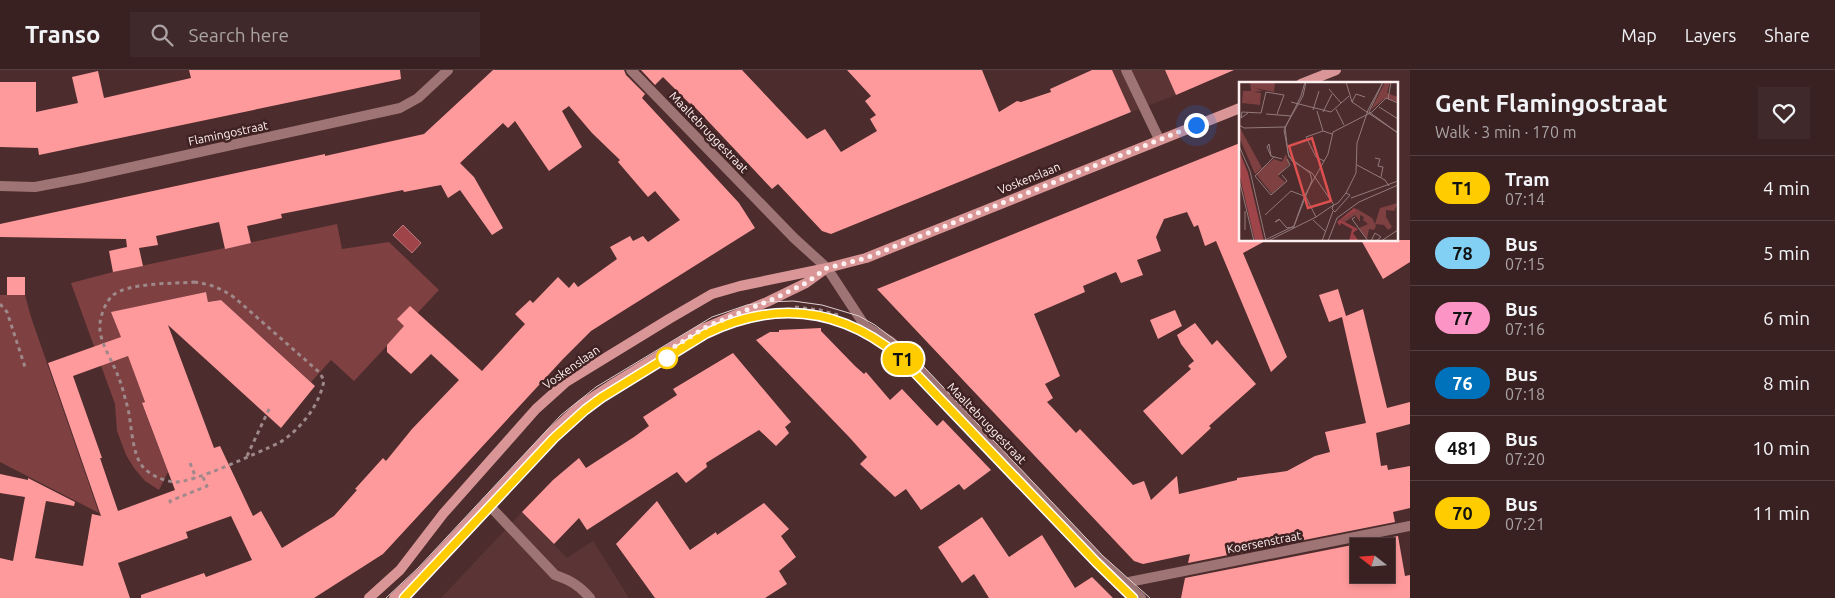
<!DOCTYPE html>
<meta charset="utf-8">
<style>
:root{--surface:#392122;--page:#40292a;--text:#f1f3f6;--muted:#aba3a5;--line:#533e40}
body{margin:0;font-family:Ubuntu,sans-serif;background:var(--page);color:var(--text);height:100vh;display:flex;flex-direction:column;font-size:19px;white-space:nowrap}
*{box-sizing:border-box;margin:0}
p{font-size:16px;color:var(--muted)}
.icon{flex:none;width:28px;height:28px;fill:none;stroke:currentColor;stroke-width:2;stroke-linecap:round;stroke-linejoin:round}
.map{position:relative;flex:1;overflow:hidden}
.panel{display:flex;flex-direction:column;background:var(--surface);width:425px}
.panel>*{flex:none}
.badge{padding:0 10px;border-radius:16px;font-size:18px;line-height:32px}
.needle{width:32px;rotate:287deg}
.fabs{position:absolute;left:1350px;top:468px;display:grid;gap:10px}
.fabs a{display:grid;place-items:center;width:45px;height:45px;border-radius:0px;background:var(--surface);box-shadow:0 2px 8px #0003,0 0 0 1px var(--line);font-size:25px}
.you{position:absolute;width:25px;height:25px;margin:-12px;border:4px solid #fff;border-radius:50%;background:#1a73e8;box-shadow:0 0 0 8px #1a73e833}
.map>.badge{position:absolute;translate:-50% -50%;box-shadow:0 0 0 2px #fff}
.round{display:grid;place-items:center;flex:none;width:52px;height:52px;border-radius:0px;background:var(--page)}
.summary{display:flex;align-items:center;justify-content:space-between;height:85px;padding:0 25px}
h1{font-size:24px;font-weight:700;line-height:38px}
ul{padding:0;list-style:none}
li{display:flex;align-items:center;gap:15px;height:65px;padding:0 25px;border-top:1px solid var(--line)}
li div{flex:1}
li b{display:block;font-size:19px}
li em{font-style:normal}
li .badge{min-width:55px;font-weight:700;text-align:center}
header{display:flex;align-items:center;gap:30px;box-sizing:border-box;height:70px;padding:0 25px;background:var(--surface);border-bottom:1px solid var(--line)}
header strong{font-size:24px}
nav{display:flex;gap:28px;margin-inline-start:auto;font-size:18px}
.search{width:350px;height:45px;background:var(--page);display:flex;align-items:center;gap:12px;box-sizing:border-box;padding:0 18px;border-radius:0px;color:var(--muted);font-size:19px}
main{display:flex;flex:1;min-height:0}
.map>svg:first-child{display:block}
.built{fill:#5b3535}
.green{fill:#7f4042}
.water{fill:#9f4449;stroke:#bb787b}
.building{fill:#ff9a9c;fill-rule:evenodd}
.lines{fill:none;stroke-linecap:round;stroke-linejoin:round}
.path{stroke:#9f8889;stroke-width:3;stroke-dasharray:4 4;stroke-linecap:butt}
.lane{stroke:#9f7474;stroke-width:10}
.street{stroke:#9f7474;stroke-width:10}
.secondary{stroke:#da9696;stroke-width:10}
.tram{stroke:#dfcfcf;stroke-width:1}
.line-casing{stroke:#fff;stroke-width:11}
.line{stroke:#fc0;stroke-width:8}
.walk{stroke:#fdf0f0;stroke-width:5;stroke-dasharray:0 9}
.stop-dot{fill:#fff;stroke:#fc0;stroke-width:2.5}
.labels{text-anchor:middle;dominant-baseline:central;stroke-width:5;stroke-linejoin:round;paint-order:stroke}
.street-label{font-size:12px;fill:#fdf0f0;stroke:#412223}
.inset-road{fill:none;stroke:#937a7b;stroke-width:1}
.view{fill:#de5050;fill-opacity:0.15;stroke:#de5050;stroke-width:2.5}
.inset-edge{fill:none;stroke:#fdf0f0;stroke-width:2.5}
</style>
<header>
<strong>Transo</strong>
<div class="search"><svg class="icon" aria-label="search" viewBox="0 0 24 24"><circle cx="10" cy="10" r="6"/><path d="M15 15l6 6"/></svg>Search here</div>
<nav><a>Map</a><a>Layers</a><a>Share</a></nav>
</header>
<main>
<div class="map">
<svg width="1410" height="528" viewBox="0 0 1410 528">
<rect width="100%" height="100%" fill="#4c2c2d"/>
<path class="built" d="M 1112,0 L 1165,0 L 1176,25 L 1131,42 Z
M 522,442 L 567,488 L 593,471 L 629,528 L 441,528 Z"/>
<path class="green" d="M 337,154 L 342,179 L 389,172 L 439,220 L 354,311 L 331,290 L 311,312 L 221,230 L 208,232 L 206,222 L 112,242 L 145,332 L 142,334 L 168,402 L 159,420 L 145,411 L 134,398 L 126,385 L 117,361 L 115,334 L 71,213 L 113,202 Z
M 0,225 L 25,225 L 31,247 L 99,443 L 0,392 Z"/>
<path class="water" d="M 403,155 L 421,173 L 412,183 L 393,165 Z"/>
<path class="building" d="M 189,0 L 400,0 L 401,9 L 39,85 L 38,78 L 0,77 L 0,12 L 36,12 L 36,42 L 78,33 L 72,7 L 98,1 L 104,28 L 191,8 Z
M 493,0 L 624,0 L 626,5 L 645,24 L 642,28 L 739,133 L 755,158 L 591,261 L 563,289 L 383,484 L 314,528 L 141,528 L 141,525 L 204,503 L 206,507 L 252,490 L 231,446 L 186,462 L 188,468 L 118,493 L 130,528 L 0,528 L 0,488 L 13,491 L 25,427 L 0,423 L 0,404 L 28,410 L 28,408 L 75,432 L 74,436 L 46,431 L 35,488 L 83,496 L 92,444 L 101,446 L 48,293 L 121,267 L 111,242 L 206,222 L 208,232 L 221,230 L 315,316 L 281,358 L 168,255 L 214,378 L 220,376 L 253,446 L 261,441 L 282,478 L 334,446 L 357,420 L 355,419 L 383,388 L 386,391 L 412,359 L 459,310 L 431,284 L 411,304 L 387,282 L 387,275 L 404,256 L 397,249 L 410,236 L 482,301 L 525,254 L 515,244 L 530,230 L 533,233 L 558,207 L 569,218 L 574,212 L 578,217 L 617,189 L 610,177 L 630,166 L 633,171 L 643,166 L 648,172 L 680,150 L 655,121 L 648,127 L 618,92 L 620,90 L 592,63 L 569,36 L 562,41 L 582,77 L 549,101 L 515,51 L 508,58 L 503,53 L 460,93 L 474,107 L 503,158 L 492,165 L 460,120 L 448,128 L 441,115 L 404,122 L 403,120 L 281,144 L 282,148 L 247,156 L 251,173 L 225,179 L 219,152 L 156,166 L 158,175 L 139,178 L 143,196 L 113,202 L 109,181 L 127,177 L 126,169 L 0,167 L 0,154 L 325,84 L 325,86 L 424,64 ZM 128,286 L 145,332 L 142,333 L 175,420 L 118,441 L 100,388 L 102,388 L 73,306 Z
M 641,0 L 742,0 L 807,69 L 825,59 L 841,82 L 877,61 L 870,49 L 876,45 L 865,31 L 871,26 L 847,0 L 982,0 L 999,42 L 1017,31 L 1021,32 L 1051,22 L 1050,19 L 1092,0 L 1112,0 L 1131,42 L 831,164 L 822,161 L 778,114 L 772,119 L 691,33 L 690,34 L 663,7 L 655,15 Z
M 1165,0 L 1234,0 L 1176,25 Z
M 1240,73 L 1240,170 L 1267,170 L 1243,183 L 1287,287 L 1271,302 L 1216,171 L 1205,176 L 1198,155 L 1194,157 L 1187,142 L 1164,149 L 1156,167 L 1161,181 L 1137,190 L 1143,205 L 1121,213 L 1116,202 L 1083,216 L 1085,222 L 1034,244 L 1060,306 L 1045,314 L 1053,328 L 1047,332 L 1076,363 L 1080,359 L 1133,415 L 1144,411 L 1151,430 L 1177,406 L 1179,424 L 1237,410 L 1237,408 L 1287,401 L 1315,386 L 1330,382 L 1325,362 L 1366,353 L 1342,247 L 1329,252 L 1319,225 L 1338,219 L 1346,246 L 1363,239 L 1387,338 L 1410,332 L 1410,354 L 1376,363 L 1381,396 L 1387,395 L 1388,400 L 1410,396 L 1410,438 L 1393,442 L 1395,452 L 1188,493 L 1190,484 L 1143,494 L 1134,491 L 877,219 Z
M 1361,170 L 1410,170 L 1410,192 L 1383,209 Z
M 7,207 L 25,207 L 25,225 L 7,225 Z
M 1175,240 L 1182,256 L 1158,269 L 1150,250 Z
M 1195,253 L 1212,275 L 1217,270 L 1256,314 L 1209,356 L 1211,358 L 1182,385 L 1143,341 L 1191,299 L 1188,296 L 1194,291 L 1181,274 L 1177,265 Z
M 821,258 L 821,261 L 855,296 L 864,304 L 866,302 L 890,330 L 902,319 L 937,356 L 943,350 L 991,400 L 964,420 L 959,414 L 921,440 L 906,419 L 895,427 L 860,394 L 867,387 L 850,368 L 756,270 L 770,262 L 779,262 L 779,260 Z
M 733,283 L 791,352 L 785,357 L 789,363 L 776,376 L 759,360 L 706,393 L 707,397 L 686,413 L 677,402 L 587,460 L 579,448 L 554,474 L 522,442 L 553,410 L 579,388 L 586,398 L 634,367 L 649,356 L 643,347 L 677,325 L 673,319 Z
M 657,431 L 690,480 L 716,462 L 717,465 L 764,433 L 789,459 L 781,466 L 796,487 L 779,501 L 787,514 L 765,528 L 655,528 L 616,474 Z
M 982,447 L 1009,487 L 1042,465 L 1075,518 L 1092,507 L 1113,528 L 989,528 L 974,504 L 962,513 L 938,477 Z
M 1398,466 L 1405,506 L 1410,505 L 1410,528 L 1181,528 L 1185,508 ZM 1359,476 L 1386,476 L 1386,504 L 1359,504 Z"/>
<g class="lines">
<path class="path" d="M 194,212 C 210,214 221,218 235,228 L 319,302 L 324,310 C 320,335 300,360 279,373 C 258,382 192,414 173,412 C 162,410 150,405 143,397 C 131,383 132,352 127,335 C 124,325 122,315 118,306 C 112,289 98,271 100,253 C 101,244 106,232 112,226 C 128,212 173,214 194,212 Z
M 0,234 L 7,242 L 25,297
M 795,237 L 820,240 L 838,245
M 247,386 L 270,337
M 190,393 L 196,408
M 171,433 L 170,431 L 207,416 L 202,405"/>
<path class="lane" d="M 1126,0 L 1159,69
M 486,432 L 555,505 C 570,510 580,516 590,528"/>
<path class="street" d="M 631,0 L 794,168 L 827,198 L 865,256 L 890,271 L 904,283 L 1099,489 L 1141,528
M 0,116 L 35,117 L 82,108 L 400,38 L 418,28 L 448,0
M 1124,513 L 1410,456"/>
<path class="secondary" d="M 1301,14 L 1336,0
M 369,528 L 400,500 L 443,444 L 536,339 L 566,312 L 669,249 L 712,224 L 740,216 L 827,198 L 866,188 L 1240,38
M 394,528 L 422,502 L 550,364 L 581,335 L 616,312 L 702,259 L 767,232 L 806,213 L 824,200"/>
<path class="tram" d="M 386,528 L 418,498 L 561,345 L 596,317 L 712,247 L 747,235 L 767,232 L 793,231 L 822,235 L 859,246 L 875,255 L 907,279 L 1103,486 L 1150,528
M 404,528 L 554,368 L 585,340 L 601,329 L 705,264 C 776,230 840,237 900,287 L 1096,492 L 1133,528"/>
</g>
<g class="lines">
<g class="line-casing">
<path id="line" d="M 404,528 L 554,368 L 585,340 L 601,328 L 705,264 C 775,230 840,237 900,287 L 1096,492 L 1133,528"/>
</g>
<use href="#line" class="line"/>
<path class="walk" d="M 667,288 L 659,286 L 708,256 L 778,227 L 806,213 L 827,198 L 866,188 L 1196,55"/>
</g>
<circle class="stop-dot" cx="667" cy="288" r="10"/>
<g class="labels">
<g class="street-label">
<text transform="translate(709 62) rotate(46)">Maaltebruggestraat</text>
<text transform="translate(228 63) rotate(-12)">Flamingostraat</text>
<text transform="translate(1029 108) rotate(-22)">Voskenslaan</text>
<text transform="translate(571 297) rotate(-35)">Voskenslaan</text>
<text transform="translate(987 353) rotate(46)">Maaltebruggestraat</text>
<text transform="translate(1264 472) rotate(-11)">Koersenstraat</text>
</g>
</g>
<g transform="translate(1239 12)">
<rect width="159" height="159" fill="#4c2c2d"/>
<path d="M 11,0 L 36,0 L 35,10 L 16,6 L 24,9 L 15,10 L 22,11 L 21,23 L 3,21 L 4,9 L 12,9 ZM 146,0 L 151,0 L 148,11 L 159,15 L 159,20 L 146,16 L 132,28 ZM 1,46 L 23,86 L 16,92 L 0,55 ZM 47,72 L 50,82 L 39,94 L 46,100 L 33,112 L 17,92 L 35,77 L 43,80 ZM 159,121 L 155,129 L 147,128 L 147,135 L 153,145 L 149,148 L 145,143 L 136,142 L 141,126 ZM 118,127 L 133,136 L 137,144 L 135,148 L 130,147 L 128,157 L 120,146 L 129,142 L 124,138 L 125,135 L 121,133 L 121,140 L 116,133 L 106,140 L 102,138 Z" fill="#7f4042"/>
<path d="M 115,126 L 118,128 L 102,138 L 119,147 L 114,151 L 119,158 L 110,159 L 113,147 L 102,141 L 101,144 L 98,140 Z" fill="#9a3f45"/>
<path d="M 0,68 L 9,91 L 25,159 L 16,159 L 0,91 Z" fill="#9f4449"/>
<path class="inset-road" d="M 67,0 L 64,14 L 46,45 L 49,71 L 53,79 L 73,91 L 95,123M 107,0 L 113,20 L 159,51M 144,0 L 130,30 L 159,51M 90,7 L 102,21M 149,17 L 152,0M 52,20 L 92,30 L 110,14M 113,20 L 117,12 L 126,15M 140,25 L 159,37M 97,27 L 105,43M 74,28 L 80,9M 78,29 L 84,49 L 93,52M 84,30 L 93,12M 9,31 L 2,36 L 3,30 L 22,31 L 27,10 L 45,13 L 38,32M 27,32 L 52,34M 0,43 L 5,46 L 46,45M 84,49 L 67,55 L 77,75 L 85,79M 0,64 L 11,89 L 27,159M 32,74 L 28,65 L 30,62 L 32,74 L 43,77M 35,75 L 16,94 L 32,113 L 48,99 L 43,93M 136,76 L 141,77 L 139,84 L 144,85 L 142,95M 118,83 L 146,98 L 150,104M 39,93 L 51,83 L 48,77M 0,97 L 15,159M 107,111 L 117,91 L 118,61 L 129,28 L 144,0M 66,113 L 77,135M 112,116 L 159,99M 26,133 L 52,109 L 65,114M 116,135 L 113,137 L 129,159M 40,138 L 36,140 L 40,137 L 48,146 L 56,145M 74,138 L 86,149M 55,144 L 66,113 L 89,72 L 94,50 L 133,30 L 147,16 L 159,21M 6,148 L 6,129M 24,159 L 55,144 L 73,98 L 71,91 L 50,75 L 45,48 L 62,14 L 66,0M 29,159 L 77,135 L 93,124 L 99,121 L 107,111 L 111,113 L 96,130 L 93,127 L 94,124M 83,159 L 94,129M 89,159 L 98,136 L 120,120 L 159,103M 132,159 L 136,151 L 142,155 L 137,159M 142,159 L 159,148"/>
<path class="view" d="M 73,56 L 92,119 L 69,126 L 50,64 Z"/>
<rect width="159" height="159" class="inset-edge"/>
</g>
</svg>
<div class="fabs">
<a><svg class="needle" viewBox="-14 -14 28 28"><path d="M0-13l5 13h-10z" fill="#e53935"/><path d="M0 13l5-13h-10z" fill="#aba3a5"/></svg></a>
</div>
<div class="you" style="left:1196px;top:55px"></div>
<b class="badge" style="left:903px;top:289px;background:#fc0;color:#111">T1</b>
</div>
<section class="panel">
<div class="summary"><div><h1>Gent Flamingostraat</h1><p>Walk · 3 min · 170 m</p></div><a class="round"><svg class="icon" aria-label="heart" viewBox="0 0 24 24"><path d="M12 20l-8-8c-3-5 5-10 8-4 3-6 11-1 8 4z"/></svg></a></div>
<ul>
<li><span class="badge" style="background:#fc0;color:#111">T1</span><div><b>Tram</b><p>07:14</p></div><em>4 min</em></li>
<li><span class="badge" style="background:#83d0f5;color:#111">78</span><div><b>Bus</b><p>07:15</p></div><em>5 min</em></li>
<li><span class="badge" style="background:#fc95c5;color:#111">77</span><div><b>Bus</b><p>07:16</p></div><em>6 min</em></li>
<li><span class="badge" style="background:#0072bc;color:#fff">76</span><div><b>Bus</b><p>07:18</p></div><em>8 min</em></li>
<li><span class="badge" style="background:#fff;color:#111">481</span><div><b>Bus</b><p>07:20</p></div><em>10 min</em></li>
<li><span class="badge" style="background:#fc0;color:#111">70</span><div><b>Bus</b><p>07:21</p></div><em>11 min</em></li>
</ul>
</section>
</main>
